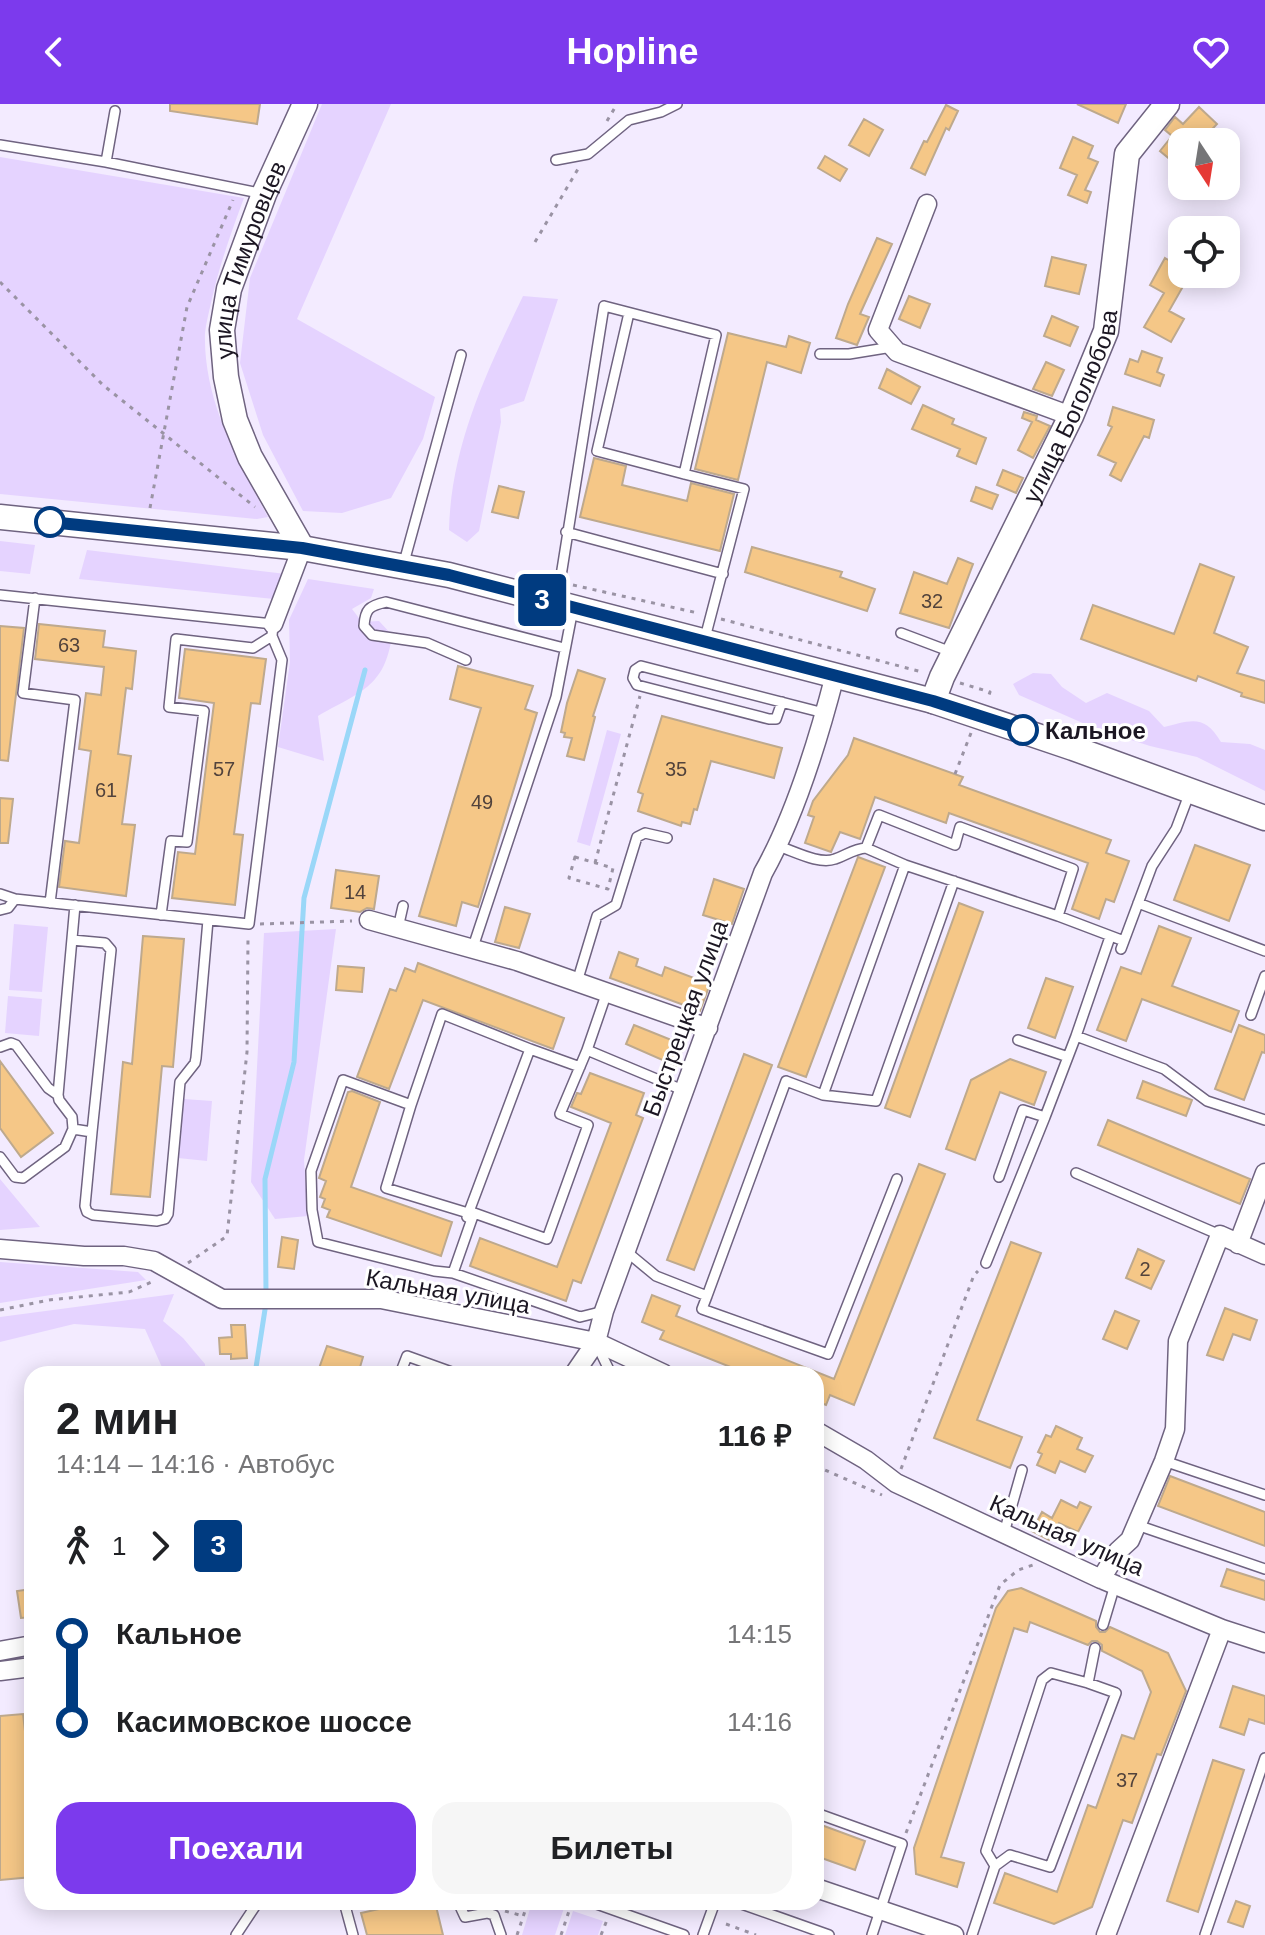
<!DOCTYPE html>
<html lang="ru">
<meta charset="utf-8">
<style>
:root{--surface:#fff;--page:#f6f6f6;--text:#202124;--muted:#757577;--accent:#7c3aed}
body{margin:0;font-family:Arial,sans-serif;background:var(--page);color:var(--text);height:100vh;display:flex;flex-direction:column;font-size:30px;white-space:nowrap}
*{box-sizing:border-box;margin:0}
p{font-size:26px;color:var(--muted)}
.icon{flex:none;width:44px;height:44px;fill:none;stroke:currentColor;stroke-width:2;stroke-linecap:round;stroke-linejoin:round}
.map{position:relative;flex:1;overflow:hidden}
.sheet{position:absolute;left:24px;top:1262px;width:800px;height:544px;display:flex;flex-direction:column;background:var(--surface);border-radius:24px;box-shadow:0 4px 20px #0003}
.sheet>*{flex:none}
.badge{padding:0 16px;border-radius:6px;font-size:28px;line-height:52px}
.needle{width:52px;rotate:168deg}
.fabs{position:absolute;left:1168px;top:24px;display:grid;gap:16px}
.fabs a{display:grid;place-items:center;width:72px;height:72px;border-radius:16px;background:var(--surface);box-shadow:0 4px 20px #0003;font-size:40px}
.map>.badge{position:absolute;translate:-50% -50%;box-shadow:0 0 0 4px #fff}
.legs{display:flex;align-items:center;gap:12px;height:88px;padding:0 32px;font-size:26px}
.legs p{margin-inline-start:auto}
.headline{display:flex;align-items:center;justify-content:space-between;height:136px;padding:0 32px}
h1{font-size:44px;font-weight:700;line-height:60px}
.button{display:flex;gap:16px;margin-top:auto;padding:16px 32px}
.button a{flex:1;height:92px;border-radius:24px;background:var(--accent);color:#fff;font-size:32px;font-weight:700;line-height:92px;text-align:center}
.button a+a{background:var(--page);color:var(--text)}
ul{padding:0 32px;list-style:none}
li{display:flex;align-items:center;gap:28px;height:88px;font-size:30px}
li i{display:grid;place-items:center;width:12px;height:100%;margin:0 10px;background:currentColor}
li i::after{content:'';width:20px;height:20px;margin:-10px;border:6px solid;border-radius:50%;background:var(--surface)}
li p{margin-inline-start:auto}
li:first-child i{background:linear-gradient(#0000 50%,currentColor 0)}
li:last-child i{background:linear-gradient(currentColor 50%,#0000 0)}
header{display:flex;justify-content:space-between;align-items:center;height:104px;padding:0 32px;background:var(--accent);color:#fff;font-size:36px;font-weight:700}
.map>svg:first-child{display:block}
.green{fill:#e5d3ff}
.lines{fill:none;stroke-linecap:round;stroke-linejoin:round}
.stream{stroke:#9ad7f8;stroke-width:5}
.building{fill:#f5c787;stroke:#bea98d;stroke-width:2}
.lane-casing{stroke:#6f6380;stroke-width:12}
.street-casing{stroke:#6f6380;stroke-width:21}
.secondary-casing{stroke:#6f6380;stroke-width:27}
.path{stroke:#9a93a4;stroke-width:3;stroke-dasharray:4 6;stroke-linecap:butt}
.lane{stroke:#fff;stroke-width:9}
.street{stroke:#fff;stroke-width:18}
.secondary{stroke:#fff;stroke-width:24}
.line-1-casing{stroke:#fff;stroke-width:18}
.line-1{stroke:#003b80;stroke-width:12}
.stop-1-dot{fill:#fff;stroke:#003b80;stroke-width:4}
.labels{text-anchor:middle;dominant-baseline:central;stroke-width:6;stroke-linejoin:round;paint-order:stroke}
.number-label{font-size:20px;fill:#52433c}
.street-label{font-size:24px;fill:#1c1723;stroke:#fff}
.stop-label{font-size:24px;font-weight:bold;fill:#1c1723;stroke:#fff;text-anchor:start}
</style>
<header><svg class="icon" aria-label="back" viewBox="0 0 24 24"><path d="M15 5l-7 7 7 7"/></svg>Hopline<svg class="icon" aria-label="heart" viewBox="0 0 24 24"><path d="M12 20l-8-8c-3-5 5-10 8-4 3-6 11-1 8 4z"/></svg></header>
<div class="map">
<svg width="1265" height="1831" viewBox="0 0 1265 1831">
<rect width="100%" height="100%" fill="#f3ebff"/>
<path class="green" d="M 322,0 L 391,0 L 297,215 L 435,293 L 423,335 L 391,394 L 342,409 L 303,407 L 263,331 L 240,259 L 250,174 Z
M 0,53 L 244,94 C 231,129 219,162 211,199 C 209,208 206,219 205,229 C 203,295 237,356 268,413 L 257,415 L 0,390 Z
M 523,192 L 558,195 L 524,297 L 500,305 L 501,318 L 479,427 L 467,438 L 449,426 C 451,341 487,267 523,192 Z
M 0,437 L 35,441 L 30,470 L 0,467 Z
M 87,446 L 286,470 L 274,495 L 79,475 Z
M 308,475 L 374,485 L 371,494 L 352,505 L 362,518 L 379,517 L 392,531 C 385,584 359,588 318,612 L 324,657 L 278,643 L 290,558 L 289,516 Z
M 1033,569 L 1051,570 L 1062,583 L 1086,599 L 1107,589 L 1149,607 L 1164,623 C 1191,616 1205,610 1221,638 L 1250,640 L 1265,646 L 1265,687 L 1197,653 L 1150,642 L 1094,624 L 1019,591 L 1013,580 Z
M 607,626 L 621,630 L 590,742 L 577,738 Z
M 14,820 L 48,823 L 42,888 L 9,886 Z
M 336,825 L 304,1056 L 308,1112 L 275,1115 L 251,1078 L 264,829 Z
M 8,892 L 42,895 L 39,932 L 5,929 Z
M 184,995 L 212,997 L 207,1057 L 178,1054 Z
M 0,1075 L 40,1123 L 0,1126 Z
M 0,1158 L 138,1168 L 146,1176 L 0,1199 Z
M 174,1190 L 163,1217 L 183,1234 L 205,1260 L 205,1270 L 165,1270 L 145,1225 L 74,1220 L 0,1238 L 0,1213 Z
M 532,1798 L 545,1798 L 564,1804 L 555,1831 L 522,1831 Z
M 573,1807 L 603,1817 L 598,1831 L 565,1831 Z"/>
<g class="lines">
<path class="stream" d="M 266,1189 L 265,1075 L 294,958 L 304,794 L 365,566
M 255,1270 L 266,1199"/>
</g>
<path class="building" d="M 170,0 L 260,0 L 257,20 L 170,7 Z
M 1077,0 L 1126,0 L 1118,19 Z
M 946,1 L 958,7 L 949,26 L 946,24 L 925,71 L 911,64 L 924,37 L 927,38 Z
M 1199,3 L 1217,20 L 1203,35 L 1195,29 L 1187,38 L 1182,38 L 1182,44 L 1172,57 L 1160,47 L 1172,32 L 1165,26 L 1175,13 L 1183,20 Z
M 864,15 L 883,26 L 869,52 L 849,41 Z
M 1073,33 L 1093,42 L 1088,54 L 1098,58 L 1085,86 L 1091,88 L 1087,99 L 1068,91 L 1077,71 L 1060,64 Z
M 825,52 L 847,65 L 840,77 L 818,64 Z
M 877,134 L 892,140 L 860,210 L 869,213 L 857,241 L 836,234 L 848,200 Z
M 1052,153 L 1086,161 L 1079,190 L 1045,182 Z
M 1165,154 L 1182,164 L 1182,170 L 1190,170 L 1169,207 L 1184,215 L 1171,238 L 1144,223 L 1164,189 L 1150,181 Z
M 909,192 L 930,200 L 920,224 L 899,215 Z
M 1052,212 L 1078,223 L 1070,242 L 1044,232 Z
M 728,229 L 786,243 L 789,232 L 810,239 L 801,269 L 767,258 L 738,376 L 695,365 Z
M 1142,247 L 1162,254 L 1157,268 L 1164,271 L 1160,282 L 1125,270 L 1130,255 L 1138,258 Z
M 1046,258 L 1064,266 L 1052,292 L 1033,285 Z
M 887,265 L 920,283 L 911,300 L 879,284 Z
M 923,301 L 954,315 L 952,320 L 986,334 L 976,360 L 957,352 L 960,345 L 912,325 Z
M 1113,303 L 1154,316 L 1149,334 L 1144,332 L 1121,377 L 1110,371 L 1116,359 L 1098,351 L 1112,323 L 1108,321 Z
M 1024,308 L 1037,312 L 1036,316 L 1050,322 L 1033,354 L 1018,346 L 1032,318 L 1022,314 Z
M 594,354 L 626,362 L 622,381 L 687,397 L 691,379 L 734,390 L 720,447 L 580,413 Z
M 1003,366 L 1023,374 L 1016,389 L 997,381 Z
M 499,382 L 524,388 L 518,414 L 492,408 Z
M 976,383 L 998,391 L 992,405 L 971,397 Z
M 752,443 L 842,468 L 840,473 L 875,485 L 867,507 L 745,468 Z
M 958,454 L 973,460 L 949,524 L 900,509 L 914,468 L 947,480 Z
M 1200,460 L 1234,473 L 1214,529 L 1248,543 L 1237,569 L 1265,577 L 1265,599 L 1241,592 L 1242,589 L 1198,572 L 1196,577 L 1081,535 L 1093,501 L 1174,530 Z
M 39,520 L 105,527 L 103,543 L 136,547 L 132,585 L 126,584 L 118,650 L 131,652 L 122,720 L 135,721 L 126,792 L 59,783 L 65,737 L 79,739 L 91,647 L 79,645 L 86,589 L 101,591 L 104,563 L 35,555 Z
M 0,522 L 24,524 L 8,657 L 0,656 Z
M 185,545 L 266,555 L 260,600 L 251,599 L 234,730 L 243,731 L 235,801 L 172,794 L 178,748 L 195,750 L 214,599 L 179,594 Z
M 458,562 L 533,582 L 525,605 L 537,609 L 478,803 L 462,798 L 456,822 L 419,812 L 481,604 L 450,595 Z
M 578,566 L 605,575 L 593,612 L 595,613 L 584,656 L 567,652 L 572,634 L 564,633 L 565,629 L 561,628 L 567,599 Z
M 662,612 L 782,644 L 774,674 L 711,657 L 697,706 L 694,705 L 690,720 L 682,718 L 681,722 L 638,707 L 643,690 L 638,688 Z
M 854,634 L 963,673 L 959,681 L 1111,736 L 1106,749 L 1129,757 L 1114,798 L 1106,795 L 1099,815 L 1072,805 L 1088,759 L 949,709 L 946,719 L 875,693 L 860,735 L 840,728 L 831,748 L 805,739 L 814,713 L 808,711 L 813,697 L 848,651 Z
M 0,694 L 13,695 L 8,739 L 0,739 Z
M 1195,741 L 1250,761 L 1229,817 L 1174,796 Z
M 858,753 L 885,763 L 806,973 L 778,963 Z
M 336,766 L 379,772 L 374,805 L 367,804 L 360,808 L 331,804 Z
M 714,775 L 744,785 L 732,820 L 703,811 Z
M 959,799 L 983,808 L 910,1013 L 885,1004 Z
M 505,803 L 530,810 L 519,844 L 495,838 Z
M 1159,822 L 1191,834 L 1172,882 L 1239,907 L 1231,928 L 1142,895 L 1126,937 L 1097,926 L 1121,863 L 1141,870 Z
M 143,832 L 184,835 L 173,963 L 162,962 L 150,1093 L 111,1090 L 123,958 L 132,960 Z
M 619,848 L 638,855 L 636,862 L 662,872 L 665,863 L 710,880 L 700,907 L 610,874 Z
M 418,859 L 564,914 L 553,945 L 423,896 L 389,985 L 357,973 L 390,885 L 396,887 L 405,864 L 415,868 Z
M 338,862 L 364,864 L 362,888 L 336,886 Z
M 1046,874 L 1073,883 L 1055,934 L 1028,924 Z
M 634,921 L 684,941 L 676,962 L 626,940 Z
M 1239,921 L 1265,931 L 1265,949 L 1262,948 L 1244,996 L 1215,985 Z
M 744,950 L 772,961 L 694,1166 L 667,1156 Z
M 1010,955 L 1046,968 L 1034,1001 L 1000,988 L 975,1056 L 946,1045 L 971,976 Z
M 0,957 L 53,1029 L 21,1053 L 0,1024 Z
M 590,969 L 644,989 L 636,1011 L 643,1014 L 581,1179 L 573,1176 L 566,1197 L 470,1162 L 480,1134 L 557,1163 L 611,1019 L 571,1003 L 577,989 L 581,990 Z
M 1143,977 L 1192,996 L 1186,1012 L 1137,994 Z
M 352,987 L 380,998 L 351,1083 L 452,1118 L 441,1152 L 327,1113 L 330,1106 L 322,1103 L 325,1095 L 320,1093 L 326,1077 L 319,1074 L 348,988 Z
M 1108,1016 L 1250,1075 L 1240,1100 L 1098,1041 Z
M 919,1060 L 945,1070 L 854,1301 L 830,1291 L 826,1301 L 816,1297 L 816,1270 L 748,1270 L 660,1235 L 664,1227 L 642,1218 L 652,1191 L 680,1202 L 676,1212 L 834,1275 Z
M 282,1133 L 298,1136 L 294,1165 L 278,1163 Z
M 1011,1138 L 1041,1149 L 977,1316 L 1022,1333 L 1010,1364 L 934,1334 Z
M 1138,1145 L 1164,1157 L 1151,1185 L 1126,1174 Z
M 1225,1204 L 1257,1216 L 1250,1236 L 1233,1230 L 1223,1256 L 1207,1251 Z
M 1115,1207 L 1139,1217 L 1127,1245 L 1103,1235 Z
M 231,1221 L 245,1221 L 247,1254 L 231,1255 L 231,1250 L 220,1250 L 219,1234 L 232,1233 Z
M 327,1242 L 363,1253 L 358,1270 L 317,1270 Z
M 1056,1322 L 1082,1334 L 1077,1345 L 1093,1352 L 1085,1368 L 1060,1357 L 1055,1369 L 1037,1361 L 1042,1350 L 1038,1348 L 1046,1331 L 1051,1333 Z
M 1170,1372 L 1265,1408 L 1265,1442 L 1158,1402 Z
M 1061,1396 L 1077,1404 L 1080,1398 L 1091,1403 L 1078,1428 L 1059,1419 L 1049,1436 L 1032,1427 L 1042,1408 L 1052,1414 Z
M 1227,1465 L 1265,1477 L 1265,1496 L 1221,1482 Z
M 1021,1484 L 1096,1517 L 1096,1523 L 1100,1528 L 1105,1528 L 1110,1523 L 1168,1549 L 1186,1587 L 1161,1651 L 1157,1650 L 1132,1719 L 1123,1716 L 1092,1803 L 1054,1820 L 994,1799 L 1005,1769 L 1057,1788 L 1088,1701 L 1096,1704 L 1122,1631 L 1134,1635 L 1151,1588 L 1142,1567 L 1102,1547 L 1102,1541 L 1097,1537 L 1092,1537 L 1088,1541 L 1030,1518 L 1027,1528 L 1014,1524 L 941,1753 L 964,1759 L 957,1783 L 916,1770 L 914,1744 L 996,1504 L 1008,1487 Z
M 32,1485 L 32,1513 L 21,1514 L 17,1487 Z
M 1233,1582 L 1265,1592 L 1265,1620 L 1249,1615 L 1244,1631 L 1220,1623 Z
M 23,1610 L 32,1688 L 32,1773 L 0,1776 L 0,1612 Z
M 1213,1656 L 1244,1666 L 1198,1808 L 1167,1797 Z
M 816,1719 L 865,1737 L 855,1766 L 816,1752 Z
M 1236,1797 L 1250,1802 L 1243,1823 L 1228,1818 Z
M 377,1798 L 435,1798 L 443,1831 L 367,1831 L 361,1809 L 379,1805 Z"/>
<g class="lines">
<g class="lane-casing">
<path id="lane" d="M 0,41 L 106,58 L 264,90
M 556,56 L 588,50 L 629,16 L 661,8 L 677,0
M 106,58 L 115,7
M 820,250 L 849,250 L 892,243
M 684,370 L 744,385 L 705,534
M 566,428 L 723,470
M 403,462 L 461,251
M 0,491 L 273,520 L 272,532 L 282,556 L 249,820 L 15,795 L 0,790
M 35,494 L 23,589 L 75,596 L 50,799
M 557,497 L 604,202 L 716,231 L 684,370 L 597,347 L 629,209
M 901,529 L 954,549
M 466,556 L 427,539 L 372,531 L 364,522 C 365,505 369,502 386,498 L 564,544
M 782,598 L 776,615 L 769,615 L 637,581 L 633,574 L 635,566 L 641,562 L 824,609
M 778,742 C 794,747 819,761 835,755 C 847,751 853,745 866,744 L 879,711 L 955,741 L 960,723 L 1073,765 L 1058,812 L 1124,837
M 866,744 L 905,761 L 1058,812
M 1138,799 L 1265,847
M 75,801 L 58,991 L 59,996 L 72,1013 L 73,1025 L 92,1028 L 85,1102 L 87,1108 L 93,1111 L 157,1117 L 165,1115 L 168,1110 L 180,978 L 195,959 L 196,954 L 208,816
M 0,806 L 8,804 L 15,795
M 161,811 L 171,737 L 187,738 L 204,607 L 169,603 L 176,535 L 253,544 L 272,532
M 398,824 L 403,802
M 1110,833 L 1076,932 L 1164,965 L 1207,997 L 1265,1016
M 72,836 L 105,839 L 111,846 L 92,1028
M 473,843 L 556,593 L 573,505
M 1121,845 L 1152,762 L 1176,725 L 1190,688
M 577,878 L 597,812 L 616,801 L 637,733 L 645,729 L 667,734
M 1251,911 L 1265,872
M 1018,936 L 1068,953
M 0,943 L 11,939 L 16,941 L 48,984 L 58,991
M 530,945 L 580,963
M 587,946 L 607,888
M 823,991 L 876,997 L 954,777
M 411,1001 L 442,910 L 530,945 L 467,1113
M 0,1053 L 15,1073 L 23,1074 L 65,1043 L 73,1025
M 1076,1069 L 1220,1131
M 999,1073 L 1023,1006 L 1045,1013 L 1076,932
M 468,1109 L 386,1084 L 411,1001 L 343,976 L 311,1067 L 312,1106 L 318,1138 L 434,1167 L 453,1169 L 580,1213 L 604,1207
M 627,1148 L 656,1172 L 707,1192 L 702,1205 L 828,1250 L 897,1075
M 986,1159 L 1045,1013
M 453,1169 L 474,1109 L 547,1135 L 588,1021 L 560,1010 L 587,946 L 685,987
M 707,1192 L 786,977 L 823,991 L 905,761
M 597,1241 L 611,1270
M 400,1270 L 407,1252 L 457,1270
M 1164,1357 L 1265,1391
M 1137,1421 L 1265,1465
M 1004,1429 L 1022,1366
M 1103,1521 L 1115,1481
M 816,1709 L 902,1740 L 872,1831
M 995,1762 L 986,1747 L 1042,1576 L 1051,1569 L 1088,1579 L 1095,1544
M 344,1798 L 353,1831
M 458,1798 L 465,1813 L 487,1809 L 494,1811 L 501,1831
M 591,1798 L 684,1831
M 736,1798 L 829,1831
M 236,1831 L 258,1798
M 703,1831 L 715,1798
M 972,1831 L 995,1762 L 1010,1751 L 1050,1763 L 1116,1589 L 1088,1579
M 1205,1831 L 1265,1654"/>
</g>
<g class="street-casing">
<path id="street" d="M 927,100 L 878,226 L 897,248 L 1071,312
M 273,520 L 302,444
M 369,816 L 517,857 L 708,924
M 1238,1140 L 1265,1069
M 0,1145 L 84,1152 L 124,1152 L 154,1157 L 222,1195 L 381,1195 L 596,1238 L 664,1270
M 574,1270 L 596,1238 L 604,1207 L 763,769 C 794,714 819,633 835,571
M 816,1327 L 866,1356 L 896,1379 L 1101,1475 L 1222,1525 L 1265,1539
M 1101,1475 L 1118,1447 L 1130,1436 L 1164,1357 L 1175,1325 L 1178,1237 L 1220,1131 L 1265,1151
M 0,1547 L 32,1541
M 0,1567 L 32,1563
M 816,1784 L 954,1831
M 1106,1831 L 1222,1525"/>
</g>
<g class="secondary-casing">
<g id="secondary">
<path d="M 0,413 L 302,444 L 449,471 L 933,597 L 1073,644 L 1265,714"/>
<path id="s1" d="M 302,444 L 250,353 L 235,316 L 226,273 L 222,226 L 229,185 L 264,90 L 305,0"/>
<path id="s2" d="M 933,597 L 942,573 L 1071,312 L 1106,227 L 1127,50 L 1167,0"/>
</g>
</g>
<path class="path" d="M 607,17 L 617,0
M 535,138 L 578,65
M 0,178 L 103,281 L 255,403
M 150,404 L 187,203 L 233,96
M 573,481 L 698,509
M 721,515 L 922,568
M 960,579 L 990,588 L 988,594
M 955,670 L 971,629
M 575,753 L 613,764 L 608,785 L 569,774 Z
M 595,759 L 640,592
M 260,820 L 352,817
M 188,1159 L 227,1132 L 247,948 L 248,833
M 0,1206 L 49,1196 L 129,1188 L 156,1176
M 816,1362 L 882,1391
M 901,1365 L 974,1171 L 978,1167
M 906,1729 L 1000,1481 L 1018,1466 L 1033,1461
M 505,1807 L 523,1812
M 726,1820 L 756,1831
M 517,1831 L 528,1798
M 561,1831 L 571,1801
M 601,1831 L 607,1816"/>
<use href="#lane" class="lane"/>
<use href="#street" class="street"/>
<use href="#secondary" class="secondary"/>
</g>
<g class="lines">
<g class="line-1-casing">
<path id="line-1" d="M 50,418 L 302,444 L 449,471 L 933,597 L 1023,626"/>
</g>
<use href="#line-1" class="line-1"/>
</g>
<g class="stop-1-dot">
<circle cx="50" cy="418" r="14"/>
<circle cx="1023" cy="626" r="14"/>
</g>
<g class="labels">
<g class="number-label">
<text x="932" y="497">32</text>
<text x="69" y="541">63</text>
<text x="224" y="665">57</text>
<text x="676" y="665">35</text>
<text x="106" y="686">61</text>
<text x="482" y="698">49</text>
<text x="355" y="788">14</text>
<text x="1145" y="1165">2</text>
<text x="1127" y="1676">37</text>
</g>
<g class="street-label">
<text stroke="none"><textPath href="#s1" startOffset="310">улица Тимуровцев</textPath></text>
<text stroke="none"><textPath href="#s2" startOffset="326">улица Боголюбова</textPath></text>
<text transform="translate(685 914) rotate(-70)">Быстрецкая улица</text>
<text transform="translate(448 1187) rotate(10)">Кальная улица</text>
<text transform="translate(1067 1431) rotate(24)">Кальная улица</text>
</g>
<g class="stop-label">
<text x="1045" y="626">Кальное</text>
</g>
</g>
</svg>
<div class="fabs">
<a><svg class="needle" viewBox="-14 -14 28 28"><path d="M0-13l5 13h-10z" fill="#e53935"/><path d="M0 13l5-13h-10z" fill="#757577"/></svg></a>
<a><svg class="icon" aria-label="locate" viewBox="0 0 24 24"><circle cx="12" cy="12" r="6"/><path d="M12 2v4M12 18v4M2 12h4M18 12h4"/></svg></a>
</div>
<b class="badge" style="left:542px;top:496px;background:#003b80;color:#fff">3</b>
<section class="sheet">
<div class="headline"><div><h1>2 мин</h1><p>14:14 – 14:16 · Автобус</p></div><b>116 ₽</b></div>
<div class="legs"><svg class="icon" aria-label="walk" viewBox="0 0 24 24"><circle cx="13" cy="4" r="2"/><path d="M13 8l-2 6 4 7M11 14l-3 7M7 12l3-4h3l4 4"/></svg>1<svg class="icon" aria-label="forward" viewBox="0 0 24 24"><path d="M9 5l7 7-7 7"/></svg><b class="badge" style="background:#003b80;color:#fff">3</b></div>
<ul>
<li><i style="color:#003b80"></i><b>Кальное</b><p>14:15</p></li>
<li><i style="color:#003b80"></i><b>Касимовское шоссе</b><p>14:16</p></li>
</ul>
<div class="button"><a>Поехали</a><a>Билеты</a></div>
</section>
</div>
